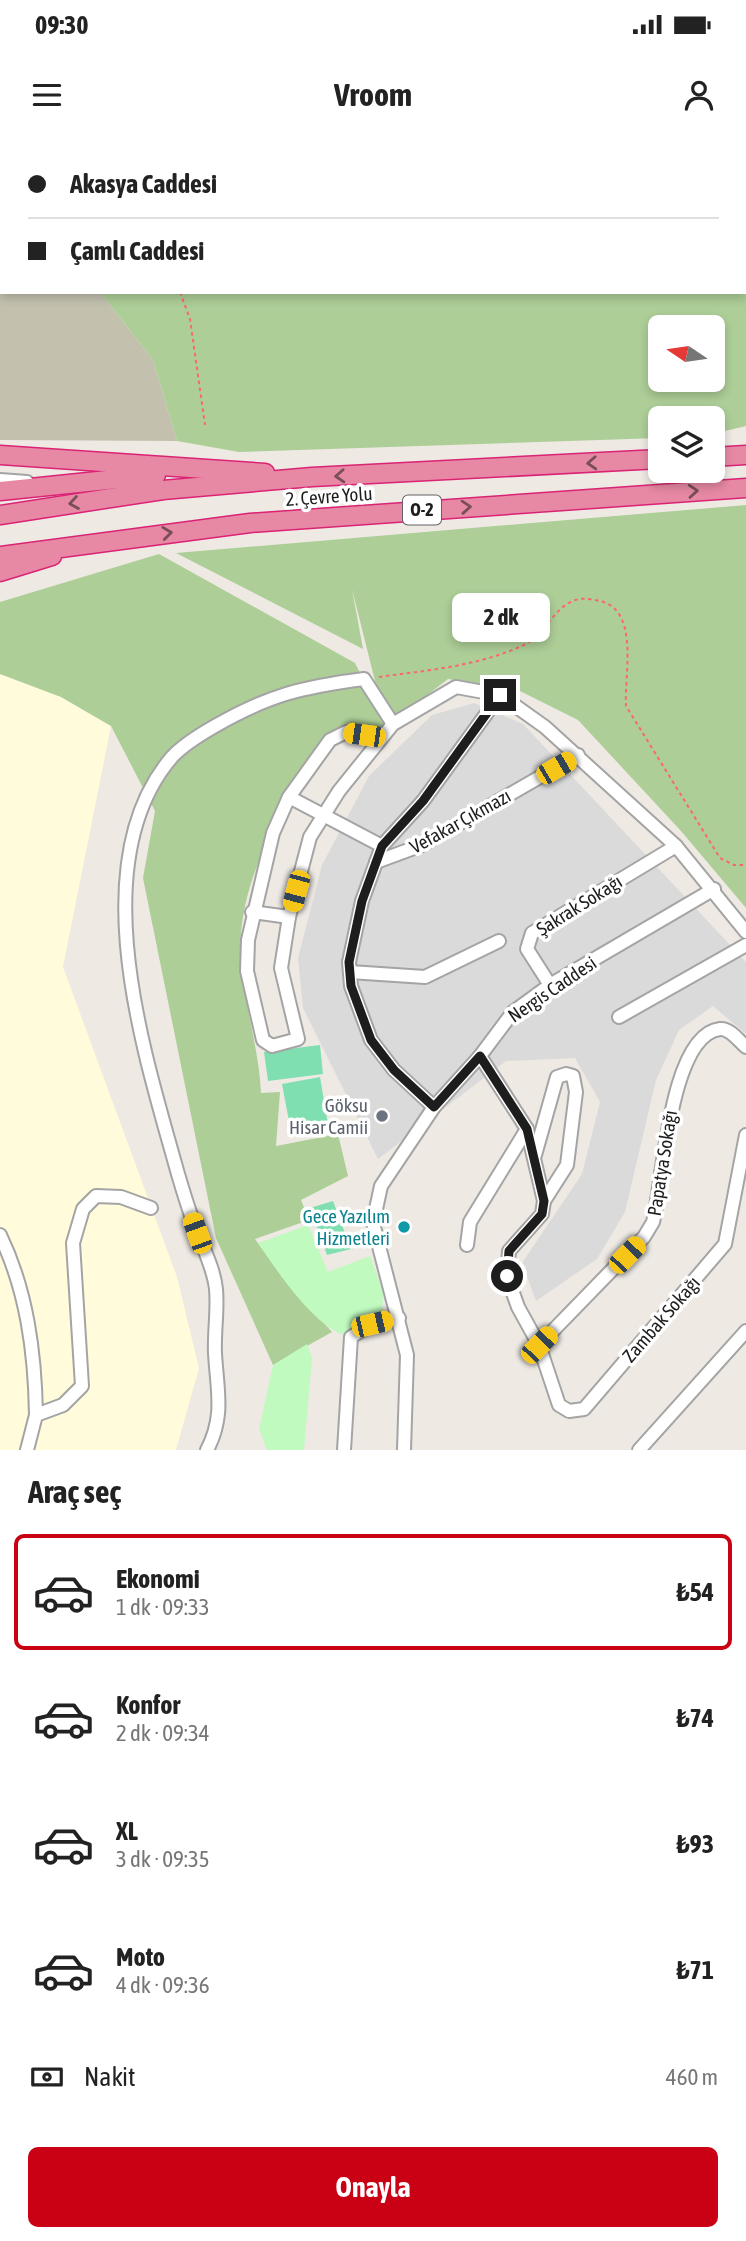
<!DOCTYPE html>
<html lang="tr">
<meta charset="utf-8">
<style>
:root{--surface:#fff;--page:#f2f2f2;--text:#222;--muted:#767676;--line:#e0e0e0;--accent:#ca0015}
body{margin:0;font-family:"Asap Condensed",sans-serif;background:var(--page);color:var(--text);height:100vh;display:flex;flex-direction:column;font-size:26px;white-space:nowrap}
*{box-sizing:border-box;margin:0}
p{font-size:23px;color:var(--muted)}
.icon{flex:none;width:38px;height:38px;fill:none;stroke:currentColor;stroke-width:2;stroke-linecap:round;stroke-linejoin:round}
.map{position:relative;height:1310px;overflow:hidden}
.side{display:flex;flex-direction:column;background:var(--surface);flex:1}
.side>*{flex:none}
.top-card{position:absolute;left:0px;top:0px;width:747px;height:154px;box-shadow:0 4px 10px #0003;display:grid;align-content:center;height:154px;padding:0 28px;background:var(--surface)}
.needle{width:46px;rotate:283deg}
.fabs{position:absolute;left:648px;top:175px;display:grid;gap:14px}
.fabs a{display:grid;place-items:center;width:77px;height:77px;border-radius:10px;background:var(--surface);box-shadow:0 4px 10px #0003;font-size:35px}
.end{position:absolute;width:32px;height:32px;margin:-16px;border:9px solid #1d1d1d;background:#fff;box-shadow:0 0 0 4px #fff}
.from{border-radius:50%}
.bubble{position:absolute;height:49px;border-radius:10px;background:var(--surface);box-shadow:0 4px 10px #0003;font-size:23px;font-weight:700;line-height:49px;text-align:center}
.car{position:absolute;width:21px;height:42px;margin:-21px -10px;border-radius:9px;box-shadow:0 0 5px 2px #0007;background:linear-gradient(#f5c518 24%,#345 0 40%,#f5c518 0 76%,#345 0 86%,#f5c518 0)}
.top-card b{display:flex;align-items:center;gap:24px;height:66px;font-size:26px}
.top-card b+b{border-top:2px solid var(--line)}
.top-card i{width:18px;height:18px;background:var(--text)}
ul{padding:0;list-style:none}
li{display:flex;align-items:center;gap:21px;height:116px;margin:0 14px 10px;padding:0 14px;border:4px solid transparent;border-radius:10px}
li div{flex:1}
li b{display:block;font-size:26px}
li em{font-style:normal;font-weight:700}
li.current{border-color:var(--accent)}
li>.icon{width:63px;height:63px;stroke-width:1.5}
h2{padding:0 28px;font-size:32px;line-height:84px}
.pay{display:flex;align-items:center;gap:18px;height:77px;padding:0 28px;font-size:26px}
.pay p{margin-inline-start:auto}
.primary-button{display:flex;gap:14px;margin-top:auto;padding:14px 28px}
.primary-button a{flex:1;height:80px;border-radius:10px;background:var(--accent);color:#fff;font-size:28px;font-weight:700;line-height:80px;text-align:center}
.status{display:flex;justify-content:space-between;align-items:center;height:49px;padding:0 35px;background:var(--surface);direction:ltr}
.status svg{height:19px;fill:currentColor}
header{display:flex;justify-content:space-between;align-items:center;height:91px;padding:0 28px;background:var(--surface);font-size:32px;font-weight:700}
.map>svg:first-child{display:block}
.residential{fill:#dbdada}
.education{fill:#fffbdb}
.construction{fill:#c3c1ae}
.forest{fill:#adce97;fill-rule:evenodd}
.park{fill:#c0fabf}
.pitch{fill:#80dfb0}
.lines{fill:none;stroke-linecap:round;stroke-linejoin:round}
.minor-casing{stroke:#a4a4a4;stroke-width:16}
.highway-casing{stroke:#da2374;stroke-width:21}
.path{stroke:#fa6868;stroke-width:2;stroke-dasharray:3.5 3.5;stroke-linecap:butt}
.minor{stroke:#fff;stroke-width:12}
.highway{stroke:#e789a4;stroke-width:18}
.oneway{stroke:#784e5a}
.route{stroke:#1d1d1d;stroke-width:9}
.worship-dot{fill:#6b7280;stroke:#fff;stroke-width:2.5}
.culture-dot{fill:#0f9aa8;stroke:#fff;stroke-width:2.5}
.labels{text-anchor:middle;stroke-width:7;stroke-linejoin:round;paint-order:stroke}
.shield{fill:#fff;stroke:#616161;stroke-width:2}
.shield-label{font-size:18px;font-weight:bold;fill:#1d1d1d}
.street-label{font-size:19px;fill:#1d1d1d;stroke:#fff}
.worship-label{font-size:19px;fill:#5b616d;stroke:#fff;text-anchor:end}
.culture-label{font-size:19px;fill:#0d838f;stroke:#fff;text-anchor:end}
</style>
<div class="status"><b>09:30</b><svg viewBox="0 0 49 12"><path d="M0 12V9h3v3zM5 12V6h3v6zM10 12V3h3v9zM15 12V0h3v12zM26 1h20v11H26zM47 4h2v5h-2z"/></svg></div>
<header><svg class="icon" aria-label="menu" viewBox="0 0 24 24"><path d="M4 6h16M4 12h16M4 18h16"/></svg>Vroom<svg class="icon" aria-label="person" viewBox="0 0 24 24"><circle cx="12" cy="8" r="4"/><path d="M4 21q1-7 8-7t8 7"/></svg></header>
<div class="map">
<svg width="746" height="1310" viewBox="0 0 746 1310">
<rect width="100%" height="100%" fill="#eee9e3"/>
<polygon class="residential" points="474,563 523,584 746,822 746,894 713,866 679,890 656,940 625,1072 597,1119 536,1161 522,1123 582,1034 600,962 575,918 506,921 378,1019 303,868 298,818 322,725 369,636 432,575"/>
<polygon class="education" points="0,534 61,557 111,586 63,827 177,1137 199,1228 176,1310 0,1310"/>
<polygon class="construction" points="0,90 2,152 100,152 153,220 177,301 0,300"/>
<g class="forest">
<polygon points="0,0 692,0 693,2 2,2 2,92"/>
<path d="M746 95V286L712 294V278H660V298L239 312 177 301 153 220 100 152H746ZM712 187V240H660V187Z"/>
<path d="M746 365V768L681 691 578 580 516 549 448 539 387 586 382 595 325 599C286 666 235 739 241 821 244 865 259 908 261 953L280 952 276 1006 338 994 348 1036 301 1060 309 1080 255 1099 283 1138 332 1192 273 1225 216 1098 143 738 155 671 111 586 61 557 0 534V462L159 414 355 523 385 581 352 449 363 509 176 413Z"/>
</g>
<g class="park">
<path d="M308 1085 328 1132 370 1116 383 1151 382 1176 347 1196C313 1186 278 1132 258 1103Z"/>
<polygon points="307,1204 312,1218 304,1310 267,1310 259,1289 273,1225"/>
</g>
<g class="pitch">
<polygon points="320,905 323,934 268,941 264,912"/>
<polygon points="320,937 329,990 292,997 282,944"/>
<polygon points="333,1061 351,1109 327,1115 310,1068"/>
</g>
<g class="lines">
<defs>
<g id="minor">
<polyline points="0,340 27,342"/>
<polyline points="382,597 346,592 330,600 289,657 273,693 248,800 247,831 263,900 272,906 298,899 281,828 289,777 310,697 339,651 393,584 456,547 500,555 545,587 676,706 746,792"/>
<polyline points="289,657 382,706"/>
<polyline points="376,722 422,705 578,615"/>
<polyline points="252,772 289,777"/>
<polyline points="350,832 425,837 499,801"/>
<polyline points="550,845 527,809 532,793 676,706"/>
<polyline points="619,877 746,805"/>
<polyline points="480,916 527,989 544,1061 542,1074 509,1111 507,1136 518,1167 539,1205 559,1265 569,1271 584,1269 725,1104 746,995"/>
<polyline points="434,967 394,930 371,900 351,846 349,822 362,761 382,706 423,661 500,555"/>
<polyline points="535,1015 557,937 566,934 573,936 576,952 567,1025 544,1061"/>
<path d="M0 1095C27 1151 35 1213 36 1275"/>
<polyline points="467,1105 470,1082 527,989"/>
<path d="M539 1205 644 1097 653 1082C663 1044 669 895 720 889 730 888 739 901 746 907"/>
<polyline points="27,1310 36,1275 63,1265 82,1246 73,1103 83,1069 96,1056 121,1057 151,1068"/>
<path d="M207 1310C225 1276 217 1250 215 1213 214 1192 218 1170 216 1149 214 1130 205 1112 198 1094 190 1075 184 1054 178 1034 145 915 81 723 172 617 183 605 201 594 215 586 269 555 302 547 364 539L393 584"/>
<polyline points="344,1310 351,1197 372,1184 399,1178"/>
<polyline points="404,1310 407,1215 373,1083 381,1046 434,967 480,916 513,872 550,845 714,749"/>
<polyline points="639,1310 746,1191"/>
</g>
<g id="highway">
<polyline points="0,315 265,333"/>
<polyline points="712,317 746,315"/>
<polyline points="0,351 156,335"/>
<polyline points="0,375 163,350 312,337 660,319"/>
<polyline points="0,416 250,383 746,348"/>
<polyline points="0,432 52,416"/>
</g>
</defs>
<use href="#minor" class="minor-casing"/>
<use href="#highway" class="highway-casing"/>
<g class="path">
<polyline points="121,0 121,2"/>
<polyline points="180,152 190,179 205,285"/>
<path d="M379 537C429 530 480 526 526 504 544 495 554 468 573 461 581 457 591 459 600 461 640 470 624 535 626 566L720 718 734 725H746"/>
</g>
<use href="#minor" class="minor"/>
<use href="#highway" class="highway"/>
</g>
<defs><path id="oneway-chevron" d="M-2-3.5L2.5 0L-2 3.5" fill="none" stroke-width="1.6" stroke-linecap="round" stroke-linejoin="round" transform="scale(1.75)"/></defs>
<g class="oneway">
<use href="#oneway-chevron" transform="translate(592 323) rotate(177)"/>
<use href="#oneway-chevron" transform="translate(340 336) rotate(177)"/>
<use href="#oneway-chevron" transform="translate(693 351) rotate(-4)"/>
<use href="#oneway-chevron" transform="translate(74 363) rotate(171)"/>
<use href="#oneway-chevron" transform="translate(466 367) rotate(-4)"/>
<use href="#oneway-chevron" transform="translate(167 393) rotate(-7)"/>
</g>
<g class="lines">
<polyline class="route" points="500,555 423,661 382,706 362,761 349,822 351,846 371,900 394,930 434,967 480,916 527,989 544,1061 542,1074 509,1111 507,1136"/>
</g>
<circle class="worship-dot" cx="382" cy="976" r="7"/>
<circle class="culture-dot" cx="404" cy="1087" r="7"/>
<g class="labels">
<rect class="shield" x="403" y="355.5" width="38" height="29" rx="5"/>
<g class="shield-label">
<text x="422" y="376">O-2</text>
</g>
<g class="street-label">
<text transform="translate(329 356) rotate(-4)" y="7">2. Çevre Yolu</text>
<text transform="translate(460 681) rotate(-29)" y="7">Vefakar Çıkmazı</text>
<text transform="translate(579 765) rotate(-32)" y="7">Şakrak Sokağı</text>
<text transform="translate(552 849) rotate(-34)" y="7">Nergis Caddesi</text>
<text transform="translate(662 1023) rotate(-81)" y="7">Papatya Sokağı</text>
<text transform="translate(661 1179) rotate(-49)" y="7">Zambak Sokağı</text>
</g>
<g class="worship-label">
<text x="368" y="972">Göksu<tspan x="368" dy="22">Hisar Camii</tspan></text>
</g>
<g class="culture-label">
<text x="390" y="1083">Gece Yazılım<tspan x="390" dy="22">Hizmetleri</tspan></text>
</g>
</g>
</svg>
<div class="fabs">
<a><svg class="needle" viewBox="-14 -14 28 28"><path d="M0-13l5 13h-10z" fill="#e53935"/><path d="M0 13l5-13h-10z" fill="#767676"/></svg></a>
<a><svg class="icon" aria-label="layers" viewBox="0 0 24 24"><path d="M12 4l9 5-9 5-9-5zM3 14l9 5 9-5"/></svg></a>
</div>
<i class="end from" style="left:507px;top:1136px"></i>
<i class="end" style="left:500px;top:555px"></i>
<div class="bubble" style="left:452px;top:453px;width:98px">2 dk</div>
<i class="car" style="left:364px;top:595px;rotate:278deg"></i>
<i class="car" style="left:556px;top:628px;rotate:60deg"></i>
<i class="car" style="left:296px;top:751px;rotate:195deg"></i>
<i class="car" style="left:197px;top:1093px;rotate:340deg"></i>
<i class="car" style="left:627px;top:1115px;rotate:44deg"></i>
<i class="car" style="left:372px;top:1184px;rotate:77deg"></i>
<i class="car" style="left:539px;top:1205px;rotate:44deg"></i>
<div class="top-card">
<b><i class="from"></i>Akasya Caddesi</b>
<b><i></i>Çamlı Caddesi</b>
</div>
</div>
<section class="side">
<h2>Araç seç</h2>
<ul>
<li class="current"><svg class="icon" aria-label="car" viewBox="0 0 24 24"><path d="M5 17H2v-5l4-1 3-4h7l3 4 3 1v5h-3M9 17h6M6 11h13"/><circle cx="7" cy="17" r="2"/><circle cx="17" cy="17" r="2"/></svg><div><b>Ekonomi</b><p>1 dk · 09:33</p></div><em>₺54</em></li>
<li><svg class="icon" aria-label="car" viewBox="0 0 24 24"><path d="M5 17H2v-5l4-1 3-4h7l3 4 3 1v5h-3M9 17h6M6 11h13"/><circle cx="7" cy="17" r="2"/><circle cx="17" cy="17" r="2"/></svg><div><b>Konfor</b><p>2 dk · 09:34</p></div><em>₺74</em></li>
<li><svg class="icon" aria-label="car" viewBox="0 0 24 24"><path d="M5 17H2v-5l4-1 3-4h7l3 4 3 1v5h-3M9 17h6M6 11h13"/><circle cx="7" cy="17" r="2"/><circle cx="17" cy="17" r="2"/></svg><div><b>XL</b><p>3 dk · 09:35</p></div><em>₺93</em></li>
<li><svg class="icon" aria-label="car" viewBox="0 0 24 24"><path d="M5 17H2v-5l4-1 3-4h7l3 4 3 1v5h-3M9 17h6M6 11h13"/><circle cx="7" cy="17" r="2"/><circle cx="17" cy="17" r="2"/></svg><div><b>Moto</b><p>4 dk · 09:36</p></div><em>₺71</em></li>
</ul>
<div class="pay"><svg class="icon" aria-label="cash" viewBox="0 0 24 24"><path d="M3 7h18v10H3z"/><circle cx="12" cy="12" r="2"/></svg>Nakit<p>460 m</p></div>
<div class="primary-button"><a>Onayla</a></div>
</section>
